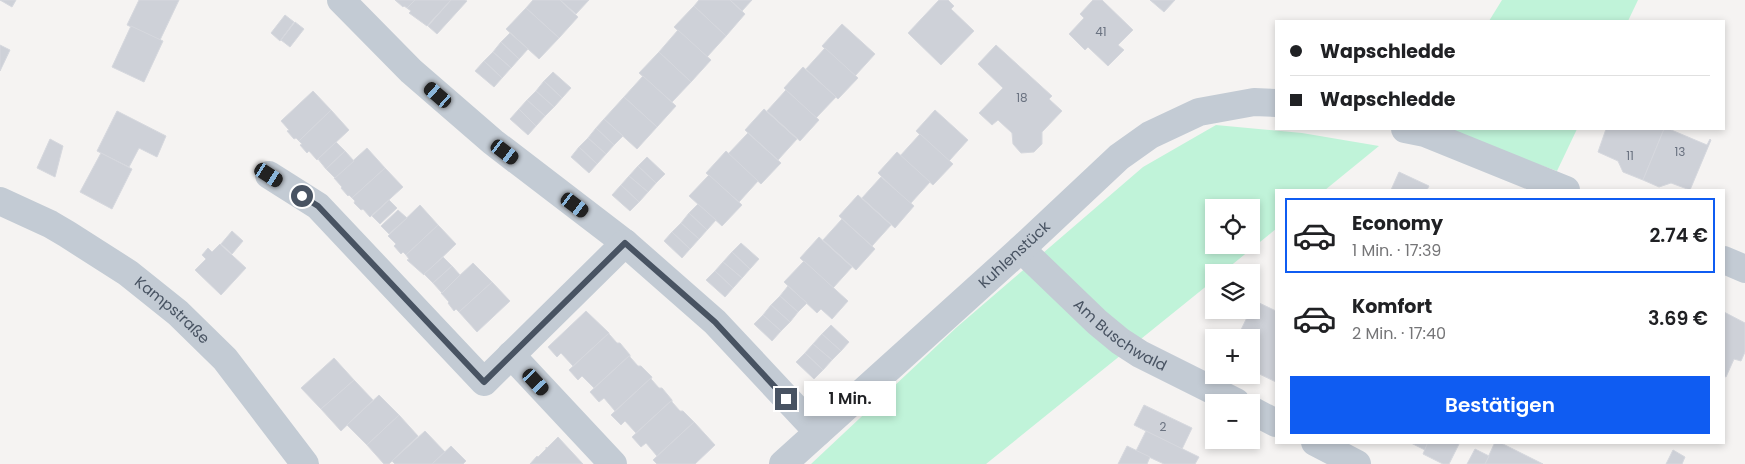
<!DOCTYPE html>
<html lang="de">
<meta charset="utf-8">
<style>
:root{--surface:#fff;--page:#f6f6f6;--text:#202124;--muted:#757577;--line:#e0e0e0;--accent:#0f5cf2}
body{margin:0;font-family:Poppins,sans-serif;background:var(--page);color:var(--text);height:100vh;display:flex;flex-direction:column;font-size:19px;white-space:nowrap}
*{box-sizing:border-box;margin:0}
p{font-size:16px;color:var(--muted)}
.icon{flex:none;width:28px;height:28px;fill:none;stroke:currentColor;stroke-width:2;stroke-linecap:round;stroke-linejoin:round}
.map{position:relative;flex:1;overflow:hidden}
.drawer{position:absolute;left:1275px;top:189px;width:450px;height:255px;display:flex;flex-direction:column;background:var(--surface);border-radius:0px;box-shadow:0 2px 8px #0003}
.drawer>*{flex:none}
.top-card{position:absolute;left:1275px;top:20px;width:450px;height:110px;border-radius:0px;box-shadow:0 2px 8px #0003;display:grid;align-content:center;height:110px;padding:0 15px;background:var(--surface)}
.fabs{position:absolute;left:1205px;top:199px;display:grid;gap:10px}
.fabs a{display:grid;place-items:center;width:55px;height:55px;border-radius:0px;background:var(--surface);box-shadow:0 2px 8px #0003;font-size:25px}
.end{position:absolute;width:22px;height:22px;margin:-11px;border:6px solid #485362;background:#fff;box-shadow:0 0 0 2px #fff}
.from{border-radius:50%}
.bubble{position:absolute;height:35px;border-radius:0px;background:var(--surface);box-shadow:0 2px 8px #0003;font-size:16px;font-weight:600;line-height:35px;text-align:center}
.car{position:absolute;width:15px;height:30px;margin:-15px -8px;border-radius:6px;box-shadow:0 0 4px 1px #0007;background:linear-gradient(#222 24%,#8ab4d8 0 40%,#222 0 76%,#8ab4d8 0 86%,#222 0)}
.top-card b{display:flex;align-items:center;gap:18px;height:48px;font-size:19px}
.top-card b+b{border-top:1px solid var(--line)}
.top-card i{width:12px;height:12px;background:var(--text)}
ul{padding:9px 0 0;list-style:none}
li{display:flex;align-items:center;gap:15px;height:75px;margin:0 10px 8px;padding:0 5px;border:2px solid transparent;border-radius:0px}
li div{flex:1}
li b{display:block;font-size:19px}
li em{font-style:normal;font-weight:600}
li.active{border-color:var(--accent)}
li>.icon{width:45px;height:45px;stroke-width:1.5}
.button{display:flex;gap:10px;margin-top:auto;padding:10px 15px}
.button a{flex:1;height:58px;border-radius:0px;background:var(--accent);color:#fff;font-size:20px;font-weight:600;line-height:58px;text-align:center}
.map>svg:first-child{display:block}
.green{fill:#c0f3d9;fill-rule:evenodd}
.building{fill:#ced1d8;stroke:#d6d8de}
.lines{fill:none;stroke-linecap:round;stroke-linejoin:round}
.minor{stroke:#c3cbd4;stroke-width:28}
.route{stroke:#485362;stroke-width:6}
.labels{text-anchor:middle;stroke-width:4.5;stroke-linejoin:round;paint-order:stroke}
.number-label{font-size:12px;fill:#6a7280}
.street-label{font-size:15px;fill:#485362;stroke:#fff}
</style>
<div class="map">
<svg width="1745" height="464" viewBox="0 0 1745 464">
<rect width="100%" height="100%" fill="#f5f3f2"/>
<g class="green">
<polygon points="1502,0 1638,0 1628,21 1489,21"/>
<path d="M1216 125 1302 133 1379 146 1325 190H1276V229L1223 272H1214V280L986 464H811L957 327 1143 167ZM1214 208H1251V245H1214Z"/>
<polygon points="1439,129 1577,129 1557,171"/>
</g>
<g class="building">
<polygon points="0,0 16,0 12,7"/>
<polygon points="139,0 179,0 160,40 127,25"/>
<polygon points="395,0 415,0 407,8 404,6 403,7"/>
<polygon points="415,0 451,0 427,26 409,13 411,11 407,8"/>
<polygon points="451,0 465,0 467,1 437,34 428,26"/>
<polygon points="533,0 560,0 578,17 559,38 526,8"/>
<polygon points="560,0 589,0 576,14"/>
<polygon points="699,0 730,0 745,14 726,36 694,6"/>
<polygon points="730,0 752,0 742,11"/>
<polygon points="939,0 948,0 954,6 951,9 974,31 941,65 908,33"/>
<polygon points="1093,0 1102,0 1133,30 1118,45 1124,50 1108,66 1088,47 1085,50 1069,34 1084,18 1080,14"/>
<polygon points="1150,0 1175,0 1164,12"/>
<polygon points="694,6 726,36 707,57 674,27"/>
<polygon points="526,8 559,38 539,59 506,29"/>
<polygon points="285,15 294,22 280,41 271,33"/>
<polygon points="295,22 304,29 290,47 281,40"/>
<polygon points="842,24 875,54 855,76 822,46"/>
<polygon points="131,26 163,41 144,82 112,67"/>
<polygon points="678,30 711,60 691,82 659,52"/>
<polygon points="510,33 528,49 519,59 501,42"/>
<polygon points="501,42 519,59 511,68 493,52"/>
<polygon points="0,45 10,50 0,71"/>
<polygon points="996,45 1052,96 1049,99 1062,111 1042,132 1042,144 1034,152 1021,153 1013,144 1012,133 998,120 992,125 979,113 1003,88 978,64"/>
<polygon points="825,48 858,78 838,99 806,69"/>
<polygon points="493,52 511,68 502,78 484,61"/>
<polygon points="659,52 691,82 672,102 639,73"/>
<polygon points="484,61 502,78 494,87 475,71"/>
<polygon points="803,67 836,97 816,118 784,88"/>
<polygon points="553,72 571,88 562,98 544,81"/>
<polygon points="643,76 676,106 657,127 624,97"/>
<polygon points="544,81 562,98 554,107 536,91"/>
<polygon points="786,90 819,120 800,141 767,111"/>
<polygon points="313,91 331,110 299,141 296,138 294,139 287,131 289,130 281,121"/>
<polygon points="536,91 554,107 545,116 527,100"/>
<polygon points="624,97 657,127 637,149 604,119"/>
<polygon points="527,100 545,116 536,126 519,109"/>
<polygon points="519,109 536,126 528,135 510,119"/>
<polygon points="764,109 797,139 778,160 745,130"/>
<polygon points="331,110 349,130 317,160 309,151 307,153 300,145 302,144 299,141"/>
<polygon points="935,110 968,140 949,161 916,131"/>
<polygon points="117,111 166,136 157,157 139,148 129,167 97,151"/>
<polygon points="604,119 623,136 614,145 596,128"/>
<polygon points="596,128 614,145 606,154 588,138"/>
<polygon points="1606,129 1664,129 1643,180 1623,172 1618,161 1598,152"/>
<polygon points="1664,129 1669,129 1707,145 1710,139 1711,140 1690,190 1671,183 1659,187 1643,180"/>
<polygon points="748,133 781,163 761,184 728,154"/>
<polygon points="920,134 953,164 933,185 900,156"/>
<polygon points="588,138 606,154 597,164 579,147"/>
<polygon points="50,139 63,146 55,177 37,168"/>
<polygon points="336,142 345,151 326,169 318,159"/>
<polygon points="579,147 597,164 589,173 571,157"/>
<polygon points="367,148 385,168 352,198 349,195 348,196 341,188 342,187 334,178"/>
<polygon points="345,151 354,161 335,178 326,169"/>
<polygon points="726,151 758,181 739,202 706,173"/>
<polygon points="897,152 930,182 910,204 878,173"/>
<polygon points="101,153 132,169 112,209 80,192"/>
<polygon points="647,157 665,174 656,183 638,166"/>
<polygon points="638,166 656,183 648,192 629,176"/>
<polygon points="385,168 403,187 370,217 363,209 361,210 354,203 355,201 352,198"/>
<polygon points="1399,172 1429,186 1427,190 1391,190"/>
<polygon points="709,175 742,205 722,226 689,196"/>
<polygon points="629,176 648,192 639,202 621,185"/>
<polygon points="881,177 914,206 895,228 862,198"/>
<polygon points="621,185 639,202 630,211 612,195"/>
<polygon points="858,195 891,225 872,246 839,216"/>
<polygon points="389,200 397,208 380,224 372,216"/>
<polygon points="698,204 716,220 707,230 689,213"/>
<polygon points="420,205 438,225 406,255 403,252 401,254 394,246 396,244 388,236"/>
<polygon points="398,210 407,218 389,234 381,226"/>
<polygon points="689,213 707,230 699,239 681,223"/>
<polygon points="842,219 875,249 856,270 823,240"/>
<polygon points="681,223 699,239 690,249 672,232"/>
<polygon points="438,225 456,244 424,275 407,260 409,259 406,255"/>
<polygon points="232,231 243,241 232,254 221,244"/>
<polygon points="672,232 690,249 682,258 664,241"/>
<polygon points="819,237 852,267 833,288 800,258"/>
<polygon points="741,243 759,259 750,269 732,252"/>
<polygon points="220,244 246,268 221,295 195,270 206,259 202,255 208,248 212,252"/>
<polygon points="732,252 750,269 742,278 723,262"/>
<polygon points="443,257 452,266 433,283 424,274"/>
<polygon points="804,261 848,301 832,319 821,309 817,313 784,282"/>
<polygon points="723,262 742,278 733,288 715,271"/>
<polygon points="473,263 492,282 459,312 456,309 454,311 448,303 449,302 441,293"/>
<polygon points="452,266 460,275 442,293 433,283"/>
<polygon points="715,271 733,288 725,297 706,280"/>
<polygon points="492,282 510,301 477,332 459,312"/>
<polygon points="788,286 807,303 798,312 780,296"/>
<polygon points="780,296 798,312 790,322 771,305"/>
<polygon points="1255,301 1276,311 1276,382 1251,370 1251,338 1237,338"/>
<polygon points="771,305 790,322 781,331 763,315"/>
<polygon points="586,311 609,333 573,366 561,353 557,357 548,347"/>
<polygon points="1724,312 1745,323 1745,352 1741,361 1734,359 1726,377 1724,376"/>
<polygon points="763,315 781,331 772,341 754,324"/>
<polygon points="831,325 849,342 841,351 822,334"/>
<polygon points="609,333 609,334 617,343 620,343 630,355 594,388 582,376 578,380 569,370"/>
<polygon points="822,334 841,351 832,360 813,344"/>
<polygon points="813,344 832,360 823,370 805,353"/>
<polygon points="805,353 823,370 814,379 796,362"/>
<polygon points="630,355 630,357 638,366 641,366 652,377 615,411 604,398 599,402 590,392"/>
<polygon points="334,358 354,380 321,409 301,388"/>
<polygon points="652,377 651,379 659,388 662,388 672,400 636,433 625,421 621,425 611,415"/>
<polygon points="354,380 373,400 341,431 321,409"/>
<polygon points="379,395 399,415 367,445 347,425"/>
<polygon points="672,400 672,402 680,411 683,411 694,422 657,456 646,443 641,447 632,437"/>
<polygon points="1144,405 1192,428 1182,449 1134,425"/>
<polygon points="399,415 418,436 389,464 384,464 367,445"/>
<polygon points="694,422 715,445 695,464 657,464 653,460"/>
<polygon points="425,431 445,452 432,464 395,464 392,461"/>
<polygon points="1146,431 1199,457 1195,464 1164,464 1136,451"/>
<polygon points="558,437 583,464 530,464 537,456 538,457 546,449 546,447 547,448"/>
<polygon points="1409,442 1428,442 1425,450"/>
<polygon points="1428,442 1460,442 1449,464 1443,464 1423,454"/>
<polygon points="1495,442 1499,442 1543,464 1485,464"/>
<polygon points="451,446 466,461 463,464 432,464"/>
<polygon points="1127,446 1150,457 1147,464 1118,464"/>
<polygon points="1475,449 1489,456 1485,464 1467,464"/>
<polygon points="1673,450 1685,457 1682,464 1666,464"/>
</g>
<g class="lines">
<g class="minor">
<polyline points="341,0 411,71 493,142 625,243 715,322 818,432"/>
<polyline points="1405,129 1425,133 1566,190"/>
<polyline points="269,175 318,206 484,382 625,243"/>
<path id="s1" d="M0 201 50 224 67 234 128 273 178 313 225 359 305 464"/>
<path id="s2" d="M1021 249 1097 322 1120 341 1140 354 1236 402"/>
<polyline points="1724,260 1745,269"/>
<polyline points="511,355 613,464"/>
<polyline points="1251,410 1276,423"/>
<polyline points="1315,442 1357,464"/>
<path id="s3" d="M783 464 1021 249 1119 157 1150 135 1199 112 1254 102 1276 103"/>
</g>
</g>
<g class="lines">
<polyline class="route" points="302,196 318,206 484,382 625,243 715,322 786,399"/>
</g>
<g class="labels">
<g class="number-label">
<text x="1101" y="36">41</text>
<text x="1022" y="102">18</text>
<text x="1680" y="156">13</text>
<text x="1630" y="160">11</text>
<text x="1163" y="431">2</text>
</g>
<g class="street-label">
<text dy="5" stroke="none"><textPath href="#s3" startOffset="312">Kuhlenstück</textPath></text>
<text dy="5" stroke="none"><textPath href="#s1" startOffset="205">Kampstraße</textPath></text>
<text dy="5" stroke="none"><textPath href="#s2" startOffset="132">Am Buschwald</textPath></text>
</g>
</g>
</svg>
<div class="fabs">
<a><svg class="icon" aria-label="locate" viewBox="0 0 24 24"><circle cx="12" cy="12" r="6"/><path d="M12 2v4M12 18v4M2 12h4M18 12h4"/></svg></a>
<a><svg class="icon" aria-label="layers" viewBox="0 0 24 24"><path d="M12 4l9 5-9 5-9-5zM3 14l9 5 9-5"/></svg></a>
<a>+</a>
<a>−</a>
</div>
<i class="end from" style="left:302px;top:196px"></i>
<i class="end" style="left:786px;top:399px"></i>
<div class="bubble" style="left:804px;top:381px;width:92px">1 Min.</div>
<i class="car" style="left:438px;top:95px;rotate:311deg"></i>
<i class="car" style="left:505px;top:152px;rotate:127deg"></i>
<i class="car" style="left:269px;top:175px;rotate:123deg"></i>
<i class="car" style="left:575px;top:205px;rotate:127deg"></i>
<i class="car" style="left:536px;top:382px;rotate:137deg"></i>
<div class="top-card">
<b><i class="from"></i>Wapschledde</b>
<b><i></i>Wapschledde</b>
</div>
<section class="drawer">
<ul>
<li class="active"><svg class="icon" aria-label="car" viewBox="0 0 24 24"><path d="M5 17H2v-5l4-1 3-4h7l3 4 3 1v5h-3M9 17h6M6 11h13"/><circle cx="7" cy="17" r="2"/><circle cx="17" cy="17" r="2"/></svg><div><b>Economy</b><p>1 Min. · 17:39</p></div><em>2.74 €</em></li>
<li><svg class="icon" aria-label="car" viewBox="0 0 24 24"><path d="M5 17H2v-5l4-1 3-4h7l3 4 3 1v5h-3M9 17h6M6 11h13"/><circle cx="7" cy="17" r="2"/><circle cx="17" cy="17" r="2"/></svg><div><b>Komfort</b><p>2 Min. · 17:40</p></div><em>3.69 €</em></li>
</ul>
<div class="button"><a>Bestätigen</a></div>
</section>
</div>
